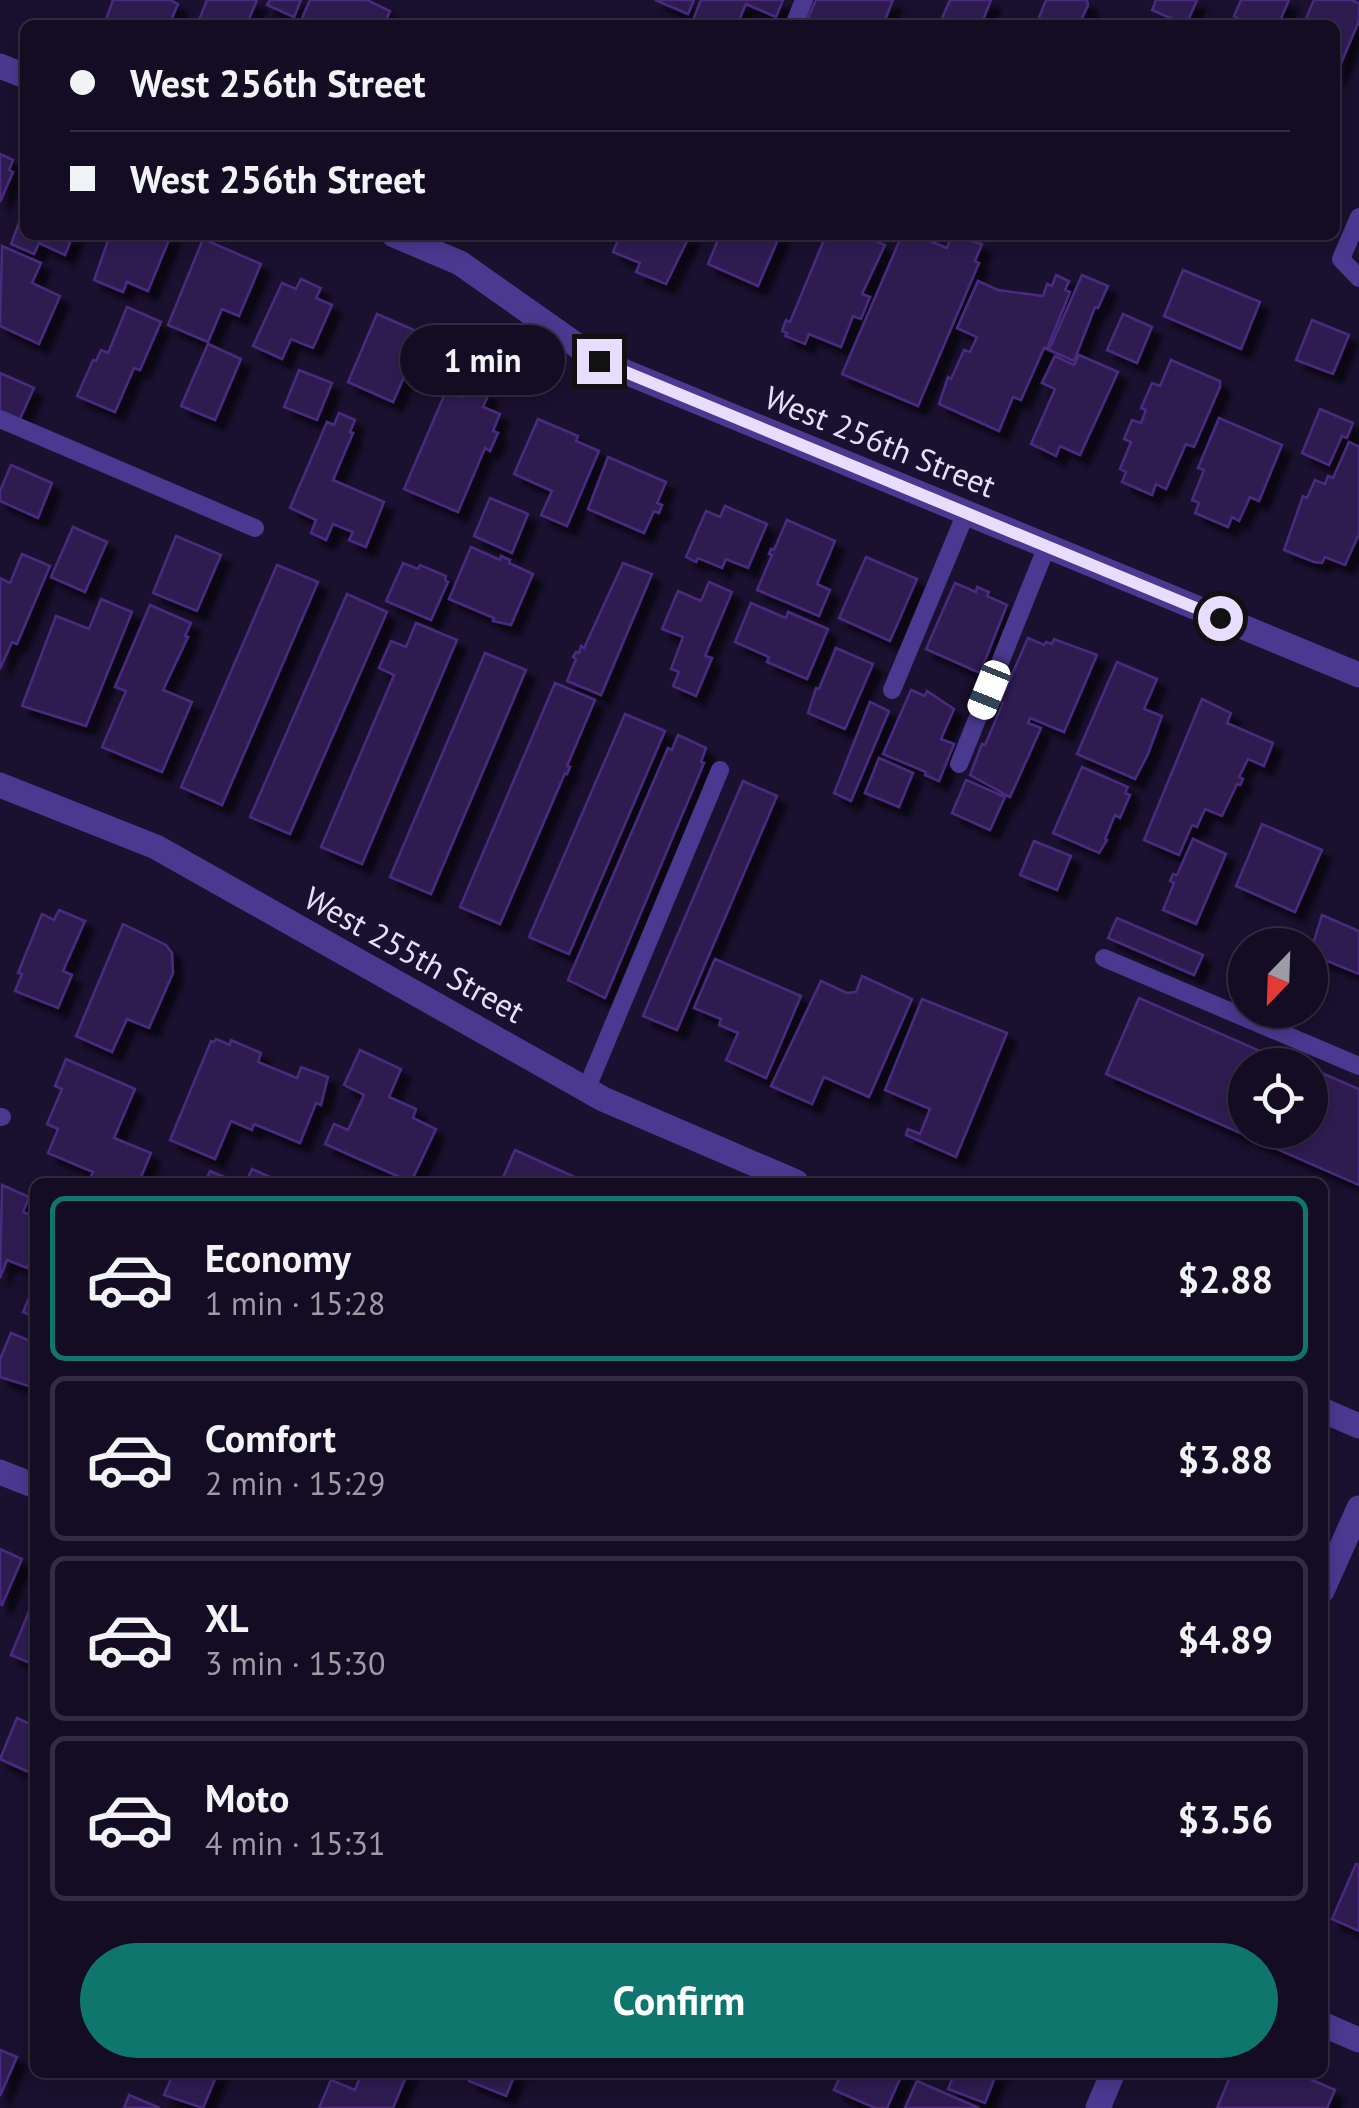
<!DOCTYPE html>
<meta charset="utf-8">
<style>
:root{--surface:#140c23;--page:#211a30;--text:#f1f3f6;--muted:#9d9ba6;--line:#332c41;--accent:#0f766e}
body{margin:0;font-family:"PT Sans",sans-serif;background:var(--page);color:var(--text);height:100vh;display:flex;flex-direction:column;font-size:38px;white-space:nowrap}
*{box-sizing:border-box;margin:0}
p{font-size:32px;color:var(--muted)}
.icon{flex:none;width:55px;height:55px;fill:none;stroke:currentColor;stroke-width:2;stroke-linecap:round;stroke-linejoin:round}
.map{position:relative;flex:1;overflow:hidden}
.details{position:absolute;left:30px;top:1178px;width:1298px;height:900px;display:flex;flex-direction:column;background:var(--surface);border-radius:15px;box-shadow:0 5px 15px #0003,0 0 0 2px var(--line)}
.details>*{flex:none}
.hud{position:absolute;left:20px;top:20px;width:1320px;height:220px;border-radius:15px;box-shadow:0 5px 15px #0003,0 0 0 2px var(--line);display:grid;align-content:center;height:220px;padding:0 50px;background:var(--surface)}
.needle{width:65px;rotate:203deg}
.controls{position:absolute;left:1228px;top:928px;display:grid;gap:20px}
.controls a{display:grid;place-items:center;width:100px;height:100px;border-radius:50%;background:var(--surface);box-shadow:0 5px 15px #0003,0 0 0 2px var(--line);font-size:50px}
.end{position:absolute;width:45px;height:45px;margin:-22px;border:12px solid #e7deff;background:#111;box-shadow:0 0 0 5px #111}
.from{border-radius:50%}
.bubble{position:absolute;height:70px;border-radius:35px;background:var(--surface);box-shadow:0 5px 15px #0003,0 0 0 2px var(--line);font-size:32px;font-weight:700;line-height:70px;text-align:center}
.car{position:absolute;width:30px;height:60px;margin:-30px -15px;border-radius:12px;box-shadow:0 0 8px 2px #0007;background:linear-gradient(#fff 24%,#345 0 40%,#fff 0 76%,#345 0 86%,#fff 0)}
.hud b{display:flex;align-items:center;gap:35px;height:95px;font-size:38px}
.hud b+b{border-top:2px solid var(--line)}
.hud i{width:25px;height:25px;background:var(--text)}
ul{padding:18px 0 0;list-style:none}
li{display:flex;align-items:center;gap:30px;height:165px;margin:0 20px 15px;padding:0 30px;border:5px solid var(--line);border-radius:15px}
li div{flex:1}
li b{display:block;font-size:38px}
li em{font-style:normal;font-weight:700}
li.current{border-color:var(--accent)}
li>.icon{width:90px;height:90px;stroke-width:1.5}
.cta{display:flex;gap:20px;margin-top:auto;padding:20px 50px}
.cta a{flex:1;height:115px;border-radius:60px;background:var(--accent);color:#fff;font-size:40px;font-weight:700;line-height:115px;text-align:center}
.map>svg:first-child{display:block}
.building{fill:#2f1b51;stroke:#492c7e;stroke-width:2.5;filter:url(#shadow)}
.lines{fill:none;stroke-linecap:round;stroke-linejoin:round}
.service{stroke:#4a3990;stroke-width:18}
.minor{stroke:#4a3990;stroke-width:25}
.tertiary{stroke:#4a3990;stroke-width:25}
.route{stroke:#e7deff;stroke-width:12}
.labels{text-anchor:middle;stroke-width:8;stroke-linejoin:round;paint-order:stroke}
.street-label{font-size:32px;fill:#e7deff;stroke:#1a102f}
</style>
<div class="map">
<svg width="1359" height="2108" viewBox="0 0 1359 2108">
<defs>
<filter id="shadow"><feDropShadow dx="9" dy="9" stdDeviation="2.5" flood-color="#0009"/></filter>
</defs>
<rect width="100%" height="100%" fill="#1a102f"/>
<g class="building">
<polygon points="113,0 170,0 178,4 169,25 104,25"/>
<polygon points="207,0 257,0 249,19 262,25 197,25"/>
<polygon points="270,0 301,0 294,17 267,5"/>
<polygon points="310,0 367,0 390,11 384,25 299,25"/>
<polygon points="655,0 694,0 688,14"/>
<polygon points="701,0 783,0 776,17 746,4 737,25 691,25"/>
<polygon points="816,0 893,0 883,25 805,25"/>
<polygon points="950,0 991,0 981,25 939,25"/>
<polygon points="1046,0 1087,0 1088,5 1079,25 1036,25"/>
<polygon points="1156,0 1197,0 1186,25 1152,10"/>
<polygon points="1241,0 1289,0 1278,25 1248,25 1234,16"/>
<polygon points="1314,0 1351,0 1359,3 1359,21 1335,77 1335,25 1303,25"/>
<polygon points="0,154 13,160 9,170 13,172 0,202"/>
<polygon points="25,207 25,235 73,235 65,255 39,243 34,254 11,244"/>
<polygon points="110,235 171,235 148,291 127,282 123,292 94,280"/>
<polygon points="620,235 690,235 666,284 636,272 640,263 613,252"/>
<polygon points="720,235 780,235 758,286 708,264"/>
<polygon points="826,235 863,235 885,245 862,294 870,297 861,319 853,316 841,347 809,334 805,344 785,336 787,333 782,331 786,320 790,322"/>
<polygon points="902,235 915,235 947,248 952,235 982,244 975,261 979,263 918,406 842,374"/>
<polygon points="203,239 261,264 239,316 222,309 208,342 168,325"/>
<polygon points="2,246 41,263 32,283 60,296 39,344 0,326"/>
<polygon points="1183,270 1260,302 1241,349 1164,316"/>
<polygon points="1056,275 1069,281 1065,290 1070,292 1047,349 1044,348 1021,400 1013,397 999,431 939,404 948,377 951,379 964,350 970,352 977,337 957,328 978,281 998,290 1043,296 1047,284 1052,286"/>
<polygon points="1082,275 1108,286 1098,308 1095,307 1074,361 1049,350"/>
<polygon points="301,279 321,288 316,298 332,305 313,348 291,339 282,359 253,346 282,283 296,289"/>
<polygon points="127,307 161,322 140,370 134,368 115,412 77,396 93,360 96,361 101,350 108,353"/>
<polygon points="377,314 423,334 393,402 348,382"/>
<polygon points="1123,314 1152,327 1137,363 1107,350"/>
<polygon points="1312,320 1349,335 1333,374 1296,360"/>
<polygon points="208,344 241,359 215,420 181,406"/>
<polygon points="1079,355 1118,372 1080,455 1060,446 1056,456 1031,444 1055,389 1042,383 1055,356 1074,365"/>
<polygon points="1171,360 1220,381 1220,387 1194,447 1186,444 1166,489 1156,484 1152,495 1122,482 1126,472 1120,469 1131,442 1124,439 1132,420 1141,423 1146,410 1141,408 1152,383 1160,386"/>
<polygon points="299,370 332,383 317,420 284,407"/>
<polygon points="0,373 34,388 19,421 0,413"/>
<polygon points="468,383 489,393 483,407 500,414 493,431 498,433 490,451 485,448 458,512 404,489 446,391 462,397"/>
<polygon points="1320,409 1353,423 1347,438 1342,436 1329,465 1302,453"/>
<polygon points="339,413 355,420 350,432 353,433 333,480 384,502 366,547 349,540 353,532 333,524 326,540 311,533 316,520 290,508 327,422 334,425"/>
<polygon points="1219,418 1282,445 1259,501 1250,497 1239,521 1232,517 1228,527 1195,513 1199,503 1192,500 1204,470 1198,468"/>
<polygon points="538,419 578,436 576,441 599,451 567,526 541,515 552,491 514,474"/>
<polygon points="1349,442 1359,447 1359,534 1345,565 1325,557 1322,563 1314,562 1284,550 1303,496 1307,498 1315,480 1325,484 1328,476 1333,478"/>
<polygon points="608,457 666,482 657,503 662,505 659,513 654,511 644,533 588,509"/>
<polygon points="11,465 52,483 38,518 0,501 0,491"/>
<polygon points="490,498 528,514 512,553 474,536"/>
<polygon points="725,506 767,524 748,568 726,559 722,568 698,558 696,562 686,557 706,511 720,517"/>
<polygon points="787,520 835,541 817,584 830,590 819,616 757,590 772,555 769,554 771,549 774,550"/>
<polygon points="73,527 107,542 85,592 51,577"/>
<polygon points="176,536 221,555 197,611 153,593"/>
<polygon points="471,547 500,560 501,556 510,560 509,563 533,574 511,625 493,621 494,618 449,599"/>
<polygon points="22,554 50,566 17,644 12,642 0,669 0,578 10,583"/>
<polygon points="866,557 917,579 890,641 839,618"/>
<polygon points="403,563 418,569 420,565 446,576 445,580 448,582 431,620 386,601"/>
<polygon points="623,563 652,574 601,695 567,681 576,659 573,657 576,652 579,653 581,646 584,648"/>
<polygon points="277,565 318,582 222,805 181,787"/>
<polygon points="709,582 732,592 705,656 712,658 696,696 673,686 679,672 671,669 683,637 662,629 678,591 701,601"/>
<polygon points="955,583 976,592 977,587 989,592 987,596 1007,605 980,673 926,649"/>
<polygon points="347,594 387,612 290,834 250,817"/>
<polygon points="101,599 132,612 86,726 22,706 56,616 89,629"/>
<polygon points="751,603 786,618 788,612 828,629 807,679 767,662 769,657 735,642"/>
<polygon points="150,605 191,623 185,636 188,637 163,690 192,702 162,772 102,747 126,691 115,687"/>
<polygon points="416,623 457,640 362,864 321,847 394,675 379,668 391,641 406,647"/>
<polygon points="1028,638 1044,645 1046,642 1052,644 1054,639 1097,655 1064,732 1030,718 1028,723 1041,728 1010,797 970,775 982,744 985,745 1003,703 1000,702"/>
<polygon points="836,648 873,664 845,729 808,713 816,688 819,689"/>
<polygon points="485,653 526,670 431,894 390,877"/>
<polygon points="1117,662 1157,679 1144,709 1162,716 1148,754 1135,779 1077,754"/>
<polygon points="555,683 595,700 567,766 570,767 567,774 565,773 500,924 460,907"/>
<polygon points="911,690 925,696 927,691 954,709 941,739 954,744 939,781 925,775 926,772 883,754"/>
<polygon points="1202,699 1231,713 1227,723 1273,743 1264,766 1248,759 1239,777 1243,779 1240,785 1237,784 1222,816 1205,809 1197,827 1192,825 1179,855 1144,840"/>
<polygon points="870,702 889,711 851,801 834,793"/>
<polygon points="625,714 665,731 569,954 529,937"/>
<polygon points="678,735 706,748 701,762 704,763 605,998 568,980 668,748 672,750"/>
<polygon points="879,758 913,773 899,807 865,793"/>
<polygon points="1082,767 1128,787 1125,793 1130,795 1120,818 1115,815 1105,839 1107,840 1099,853 1053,833"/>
<polygon points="966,780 1005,797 990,830 952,813"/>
<polygon points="743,781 777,796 677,1030 643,1016"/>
<polygon points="1262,824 1322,850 1295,912 1236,886"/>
<polygon points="1193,839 1226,854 1196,924 1163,910 1174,883 1170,881 1173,874 1177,875"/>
<polygon points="1034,841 1071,856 1057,890 1020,875"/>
<polygon points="59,910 85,921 63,971 72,975 58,1008 15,991 22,974 18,973 42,914 54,920"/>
<polygon points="1322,915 1359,931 1359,974 1310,954"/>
<polygon points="1117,918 1203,955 1194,975 1108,938"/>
<polygon points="123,924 166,945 172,953 173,973 149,1028 127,1019 112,1052 76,1036"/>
<polygon points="715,959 801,996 766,1078 726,1060 738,1033 719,1025 721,1019 694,1008"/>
<polygon points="862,976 912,999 869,1097 824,1077 812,1104 771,1086 821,981 847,993 856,992"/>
<polygon points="1139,998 1276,1058 1278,1054 1304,1065 1245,1065 1245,1130 1310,1130 1310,1068 1359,1089 1359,1185 1106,1074"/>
<polygon points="922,999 1007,1033 956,1157 906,1135 908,1129 920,1134 930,1109 885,1090"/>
<polygon points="216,1039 230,1045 231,1040 261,1053 258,1062 297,1078 301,1067 328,1077 321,1105 316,1103 300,1143 254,1124 252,1130 231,1121 215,1159 170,1140 211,1041 214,1042"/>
<polygon points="360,1050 401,1069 389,1097 416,1109 413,1118 436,1129 411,1182 325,1144 334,1124 348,1130 364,1095 344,1085"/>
<polygon points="66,1059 135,1089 114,1138 151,1153 139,1182 100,1182 90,1179 93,1172 48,1153 58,1129 47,1124 62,1089 55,1086"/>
<polygon points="515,1150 579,1179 578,1182 501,1182"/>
<polygon points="252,1169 281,1182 246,1182"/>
<polygon points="210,1171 236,1182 205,1182"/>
<polygon points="2,1185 29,1197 23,1212 33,1216 31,1220 35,1222 35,1249 27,1268 7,1260 0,1278"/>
<polygon points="35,1284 35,1317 23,1312"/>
<polygon points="11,1333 35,1343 35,1372 29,1386 0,1377 0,1359"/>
<polygon points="0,1549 22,1559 2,1605 0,1604"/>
<polygon points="35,1597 35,1665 11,1655"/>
<polygon points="17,1718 35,1726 33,1774 0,1759"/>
<polygon points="1356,1864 1359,1865 1359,1931 1332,1919"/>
<polygon points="0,2050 17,2057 0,2096"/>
<polygon points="174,2072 218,2072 203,2108 164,2095"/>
<polygon points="362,2072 408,2072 393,2108 319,2108 331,2080 355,2090"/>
<polygon points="472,2072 516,2072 506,2096 469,2081"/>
<polygon points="842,2072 903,2072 887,2108 875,2108 834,2090"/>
<polygon points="955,2072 997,2072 985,2103 948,2089"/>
<polygon points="1232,2072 1294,2072 1335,2090 1327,2108 1217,2108"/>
<polygon points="917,2081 979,2108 905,2108"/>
<polygon points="129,2095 160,2108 124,2108"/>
</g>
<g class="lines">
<g class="service">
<polyline points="794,25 804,0"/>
<polyline points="1359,217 1341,259 1359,278"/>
<polyline points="0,419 255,528"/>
<polyline points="892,690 966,513"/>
<polyline points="959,764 1047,546"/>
<polyline points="1104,958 1359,1066"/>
<polyline points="586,1090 720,770"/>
<polyline points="0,1117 2,1117"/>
</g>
<g class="minor">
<polyline points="0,66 25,76"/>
<polyline points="394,235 460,263 599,361 1359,675"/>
<polyline points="0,785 156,847 603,1099 796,1182"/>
<polyline points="1322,1410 1359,1426"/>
<polyline points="0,1472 35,1486"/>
<polyline points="1322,2024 1359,2040"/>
</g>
<g class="tertiary">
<polyline points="1322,1591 1359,1508"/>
<polyline points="1098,2108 1113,2072"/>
</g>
</g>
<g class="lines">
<polyline class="route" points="599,361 1220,618"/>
</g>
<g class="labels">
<g class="street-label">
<text transform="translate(880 442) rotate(22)" y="11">West 256th Street</text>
<text transform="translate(414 955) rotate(29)" y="11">West 255th Street</text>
</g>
</g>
</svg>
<div class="controls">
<a><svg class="needle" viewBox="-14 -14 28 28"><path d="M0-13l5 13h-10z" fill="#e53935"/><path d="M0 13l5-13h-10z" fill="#9d9ba6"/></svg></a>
<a><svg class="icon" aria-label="locate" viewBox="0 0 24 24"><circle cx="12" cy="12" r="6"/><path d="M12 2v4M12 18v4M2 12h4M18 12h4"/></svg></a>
</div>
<i class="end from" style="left:1220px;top:618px"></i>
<i class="end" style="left:599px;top:361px"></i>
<div class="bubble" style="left:400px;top:325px;width:165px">1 min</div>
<i class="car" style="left:989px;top:690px;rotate:202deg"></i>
<div class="hud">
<b><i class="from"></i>West 256th Street</b>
<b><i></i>West 256th Street</b>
</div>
<section class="details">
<ul>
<li class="current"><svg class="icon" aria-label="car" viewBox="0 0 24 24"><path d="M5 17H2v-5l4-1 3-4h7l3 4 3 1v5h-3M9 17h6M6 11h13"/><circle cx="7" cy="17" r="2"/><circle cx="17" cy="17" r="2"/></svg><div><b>Economy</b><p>1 min · 15:28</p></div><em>$2.88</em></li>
<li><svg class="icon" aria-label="car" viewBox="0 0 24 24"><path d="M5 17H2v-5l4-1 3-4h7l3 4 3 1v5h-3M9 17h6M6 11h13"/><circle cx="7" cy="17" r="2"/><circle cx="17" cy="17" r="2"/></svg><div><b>Comfort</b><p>2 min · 15:29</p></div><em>$3.88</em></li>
<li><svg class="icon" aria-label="car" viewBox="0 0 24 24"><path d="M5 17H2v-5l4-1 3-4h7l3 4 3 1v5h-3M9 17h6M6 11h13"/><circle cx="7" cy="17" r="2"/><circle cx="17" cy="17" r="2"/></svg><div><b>XL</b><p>3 min · 15:30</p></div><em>$4.89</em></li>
<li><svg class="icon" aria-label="car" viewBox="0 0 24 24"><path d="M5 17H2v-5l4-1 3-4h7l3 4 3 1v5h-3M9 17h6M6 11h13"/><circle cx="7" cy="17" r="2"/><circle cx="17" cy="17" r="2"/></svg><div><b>Moto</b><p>4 min · 15:31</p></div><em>$3.56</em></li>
</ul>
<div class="cta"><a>Confirm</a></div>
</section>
</div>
